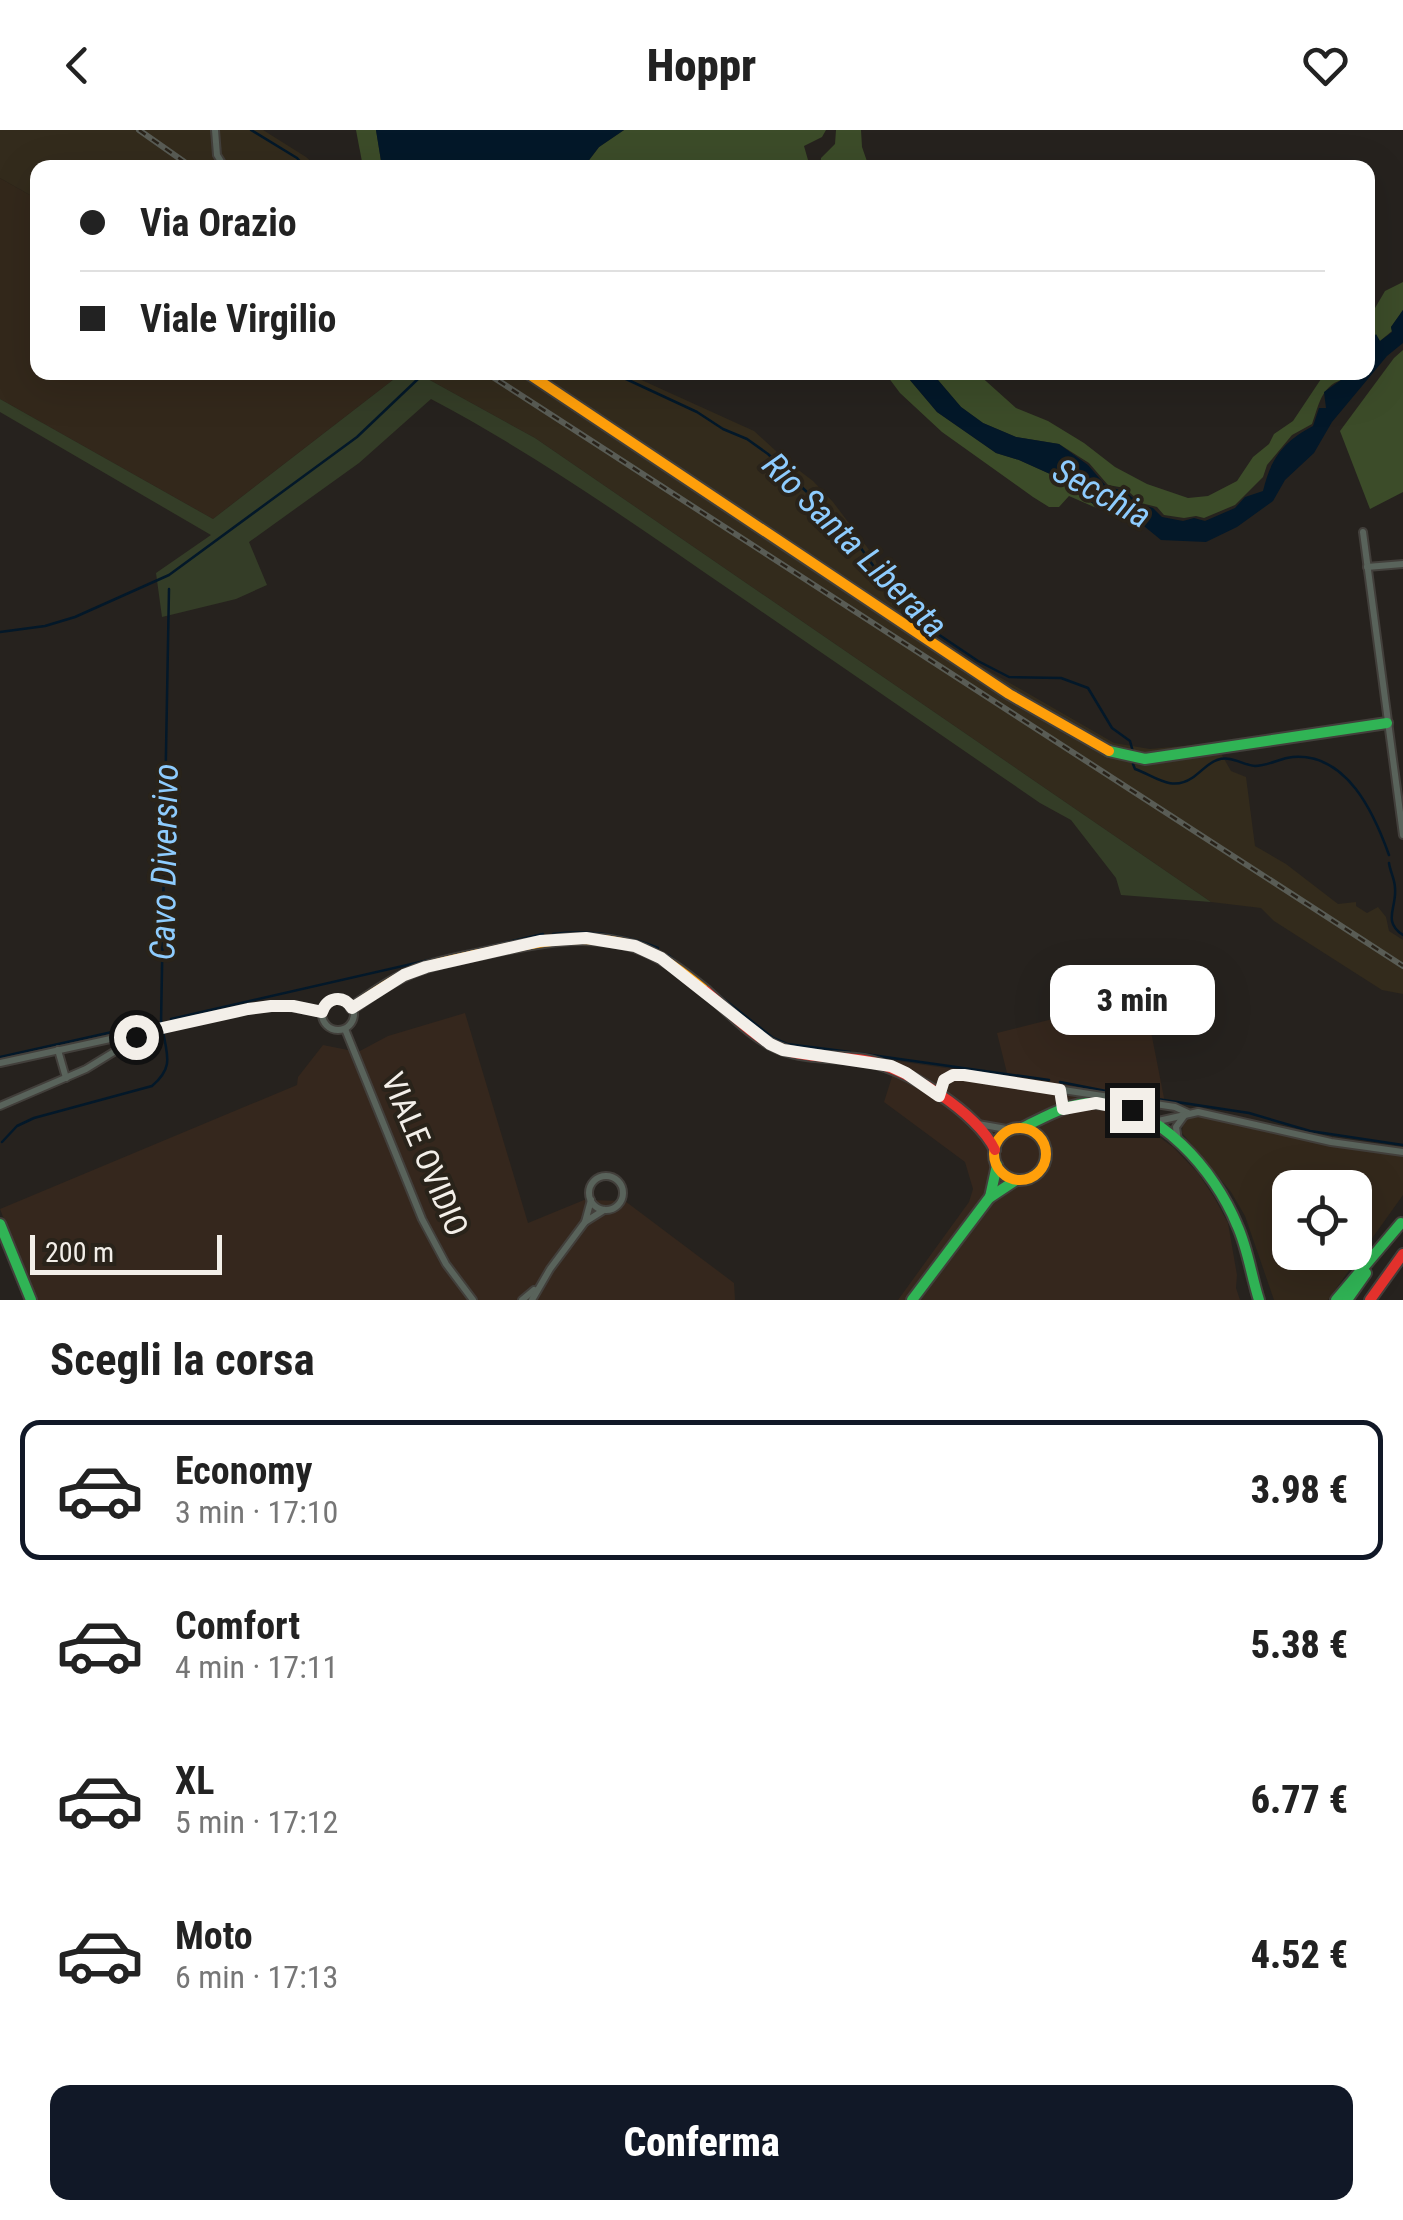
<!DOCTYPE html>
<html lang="it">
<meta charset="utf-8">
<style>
:root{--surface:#fff;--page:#f6f6f6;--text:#222;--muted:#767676;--line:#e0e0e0;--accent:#111827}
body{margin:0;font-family:"Roboto Condensed",sans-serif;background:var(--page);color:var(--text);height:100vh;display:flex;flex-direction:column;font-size:38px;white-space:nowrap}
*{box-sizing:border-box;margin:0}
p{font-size:32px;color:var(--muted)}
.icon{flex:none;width:55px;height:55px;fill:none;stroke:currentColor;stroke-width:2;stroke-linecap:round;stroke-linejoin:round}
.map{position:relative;height:1170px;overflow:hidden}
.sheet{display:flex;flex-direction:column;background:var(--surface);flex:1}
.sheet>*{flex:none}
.hud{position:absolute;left:30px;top:30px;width:1345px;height:220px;border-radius:20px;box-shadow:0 10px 40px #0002;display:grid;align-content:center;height:220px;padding:0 50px;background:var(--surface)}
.tools{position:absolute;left:1272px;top:1040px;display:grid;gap:20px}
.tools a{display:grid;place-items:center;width:100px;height:100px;border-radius:20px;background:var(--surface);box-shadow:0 10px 40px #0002;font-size:50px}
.scale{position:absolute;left:30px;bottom:25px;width:192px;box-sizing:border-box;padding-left:10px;border:5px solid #f3efe9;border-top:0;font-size:28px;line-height:35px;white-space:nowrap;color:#f3efe9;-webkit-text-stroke:8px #29231a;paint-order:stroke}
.end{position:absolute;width:45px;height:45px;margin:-22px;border:12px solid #f3efe9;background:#111;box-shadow:0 0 0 5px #111}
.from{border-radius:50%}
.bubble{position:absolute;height:70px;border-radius:20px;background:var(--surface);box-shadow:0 10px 40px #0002;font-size:32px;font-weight:800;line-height:70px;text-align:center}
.hud b{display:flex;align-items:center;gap:35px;height:95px;font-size:38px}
.hud b+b{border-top:2px solid var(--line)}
.hud i{width:25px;height:25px;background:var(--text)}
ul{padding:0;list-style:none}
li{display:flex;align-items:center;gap:30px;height:140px;margin:0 20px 15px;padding:0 30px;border:5px solid transparent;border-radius:20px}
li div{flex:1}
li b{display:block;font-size:38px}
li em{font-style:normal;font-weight:800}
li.on{border-color:var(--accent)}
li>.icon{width:90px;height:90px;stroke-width:1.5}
h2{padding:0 50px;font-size:45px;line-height:120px}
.cta{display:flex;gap:20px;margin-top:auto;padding:20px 50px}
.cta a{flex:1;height:115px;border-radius:20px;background:var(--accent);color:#fff;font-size:40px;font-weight:800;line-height:115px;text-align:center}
header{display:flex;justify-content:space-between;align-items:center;height:130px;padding:0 50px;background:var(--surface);font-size:45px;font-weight:800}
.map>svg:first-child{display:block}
.commercial{fill:#35271d}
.industrial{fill:#33281b;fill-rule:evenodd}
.built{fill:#332b1c}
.green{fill:#343d27}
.forest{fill:#3c4c29}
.water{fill:#031829}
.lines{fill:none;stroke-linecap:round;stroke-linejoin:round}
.stream{stroke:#031829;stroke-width:2.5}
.street-casing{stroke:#423f3b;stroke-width:10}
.fast-casing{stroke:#423f3b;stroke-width:14}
.slow-casing{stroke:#423f3b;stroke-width:14}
.jam-casing{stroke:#423f3b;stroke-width:14}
.street{stroke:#59635b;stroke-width:6}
.fast{stroke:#30b455;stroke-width:10}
.slow{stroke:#ff9f0a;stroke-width:10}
.jam{stroke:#e5322d;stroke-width:10}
.rail-casing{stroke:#595c55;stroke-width:6}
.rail{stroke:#29231a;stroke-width:2.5;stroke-dasharray:8;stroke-linecap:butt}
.route{stroke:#f3efe9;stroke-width:12}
.labels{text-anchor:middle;stroke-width:8;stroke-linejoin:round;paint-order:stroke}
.street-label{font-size:32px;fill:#f3efe9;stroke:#29231a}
.water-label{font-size:35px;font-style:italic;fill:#8eccfe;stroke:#29231a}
</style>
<header><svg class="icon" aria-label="back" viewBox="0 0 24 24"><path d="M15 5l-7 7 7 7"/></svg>Hoppr<svg class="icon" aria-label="heart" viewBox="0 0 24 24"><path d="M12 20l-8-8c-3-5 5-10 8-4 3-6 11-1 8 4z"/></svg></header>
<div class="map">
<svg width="1403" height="1170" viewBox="0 0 1403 1170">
<rect width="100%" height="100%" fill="#26221e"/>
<g class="commercial">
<polygon points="1144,866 1165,973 1139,969 1137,991 1173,1017 1198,1043 1214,1067 1228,1093 1237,1145 1236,1158 1240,1170 898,1170 969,1072 973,1059 965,1032 884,972 897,931 1008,947 997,903"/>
<polygon points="465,883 528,1093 584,1070 625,1071 734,1153 735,1170 35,1170 0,1079 297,955 298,947 323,915 358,922 388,906"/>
</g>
<g class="industrial">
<polygon points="0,48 37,69 38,242 393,242 398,246 213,389 0,269"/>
<path d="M1194 979 1332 1008 1403 1017V1065L1328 1170H1274L1245 1086 1231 1062 1182 1003 1183 990ZM1290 1058H1355V1122H1290Z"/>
</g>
<g class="built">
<polygon points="0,0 263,0 306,27 317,37 38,38 37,69 0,48"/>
<polygon points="417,243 626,243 754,301 788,332 813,351 833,372 873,425 880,441 926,501 951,519 1114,613 1150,619 1215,613 1231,641 1246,647 1255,716 1286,734 1338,774 1356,772 1356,776 1367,783 1378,777 1386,787 1389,801 1403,810 1403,864 1382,860 1274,791 1261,778 1211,772 535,308"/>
</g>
<path class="green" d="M407 242 417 243 535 308 1211 772 1121 765 1116 748 1071 690 1040 673C940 604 839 535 739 466 638 397 539 326 431 269L359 333 249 412 267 455 236 469 162 487 156 443 211 405 0 282V269L213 389 398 246Z"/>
<g class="forest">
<polygon points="356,0 376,0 382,37 363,37"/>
<polygon points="624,0 826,0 822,7 804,16 810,37 583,38 599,17"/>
<polygon points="836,0 861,0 862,17 869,37 820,37 821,28 835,14"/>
<polygon points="1403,152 1403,180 1391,197 1392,201 1380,211 1375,206 1368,216 1368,190 1385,161"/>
<polygon points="1403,220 1403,362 1370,379 1340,301 1394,228"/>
<polygon points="885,243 904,243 937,282 996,323 1019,330 1059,348 1101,380 1069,366 1059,377 1049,377 1033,367 942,302 900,263"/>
<path d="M932 243H977L1016 278 1048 291 1084 313 1115 337 1147 354 1188 368 1208 366 1237 351 1253 327 1269 314 1274 304 1293 291 1325 243H1343L1341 250C1321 257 1319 275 1312 294L1292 305 1267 335 1263 347 1235 375 1204 388 1196 386 1184 388 1164 385 1157 377 1141 373 1125 358 1108 355 1089 333 1059 314 1016 307 983 293 961 277Z"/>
</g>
<g class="water">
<polygon points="376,0 624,0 599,17 583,38 382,37"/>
<path d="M1403 180V213L1387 226 1332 292 1314 323 1285 350 1273 371 1237 397 1206 412 1161 410 1139 392 1112 380H1101L1059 348 1019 330 996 323 937 282 904 243H932L961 277 983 293 1016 307 1059 314 1088 335 1107 357 1125 361 1140 374 1153 378 1162 387 1183 391 1194 388 1205 391 1235 378 1245 367 1263 361C1271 328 1283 312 1313 296L1319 278H1326L1324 262 1341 250 1343 243 1368 242V216L1376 204 1380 211 1392 202 1391 197Z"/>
</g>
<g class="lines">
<g class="stream">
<polyline points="251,0 297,28 306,38"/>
<polyline points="650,38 699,35 735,38"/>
<polyline points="611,242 697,282 723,299 747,309 768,324 814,369 842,391 879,444 905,475 929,498 978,531 1009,547 1061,548 1088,558 1112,598 1130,611 1133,622"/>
<polyline points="0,502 45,496 75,487 169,445 357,307 419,248"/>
<path d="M1133 634 1135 639C1155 646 1171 662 1192 648 1201 642 1208 633 1217 630 1232 625 1242 635 1255 636 1268 636 1280 628 1293 627 1347 623 1374 683 1389 725"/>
<path d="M1389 733C1390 741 1395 750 1395 758 1397 778 1382 791 1403 805"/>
<path d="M553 804C590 800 624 804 658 818"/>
<polyline points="668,825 773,908 787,914 850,922"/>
<polyline points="171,889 543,804"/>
<polyline points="161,894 169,459"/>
<polyline points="857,923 1049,950"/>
<polyline points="0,927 148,894"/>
<polyline points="1060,952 1111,962 1249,983 1310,1001 1403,1015"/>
<path d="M2 1012 17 996 34 988 152 956C173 938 168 927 163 902"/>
</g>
<defs>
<g id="street">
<polyline points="215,0 217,25 225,38"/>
<polyline points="1363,402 1403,705"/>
<polyline points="1367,437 1403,434"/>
<circle cx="338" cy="884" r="16"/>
<polyline points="345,899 422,1089 446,1134 473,1170"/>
<polyline points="58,920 66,948"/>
<polyline points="0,933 248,879 282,876 322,882"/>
<polyline points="1060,960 1063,979"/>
<polyline points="939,965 944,949 953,945 964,945 1175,977 1188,983"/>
<polyline points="0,976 86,939 143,904"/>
<polyline points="1154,992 1198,982 1331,1012 1403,1022"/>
<polyline points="978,994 1012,1000"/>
<polyline points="1178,1011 1176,997 1184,986"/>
<circle cx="606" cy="1063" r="17"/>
<polyline points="591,1070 585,1092 604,1080"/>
<polyline points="522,1170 534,1160"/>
<polyline points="532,1170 550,1139 585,1092"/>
</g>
<g id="fast">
<polyline points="1109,621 1145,629 1387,593"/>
<path d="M1022 998C1045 987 1069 972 1095 973 1159 975 1215 1041 1237 1095 1248 1119 1251 1145 1259 1170"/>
<polyline points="990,1067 997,1035"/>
<polyline points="0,1094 31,1170"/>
<polyline points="912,1170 989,1068 1016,1050"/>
<polyline points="1336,1170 1401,1093"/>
<polyline points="1347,1170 1366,1143"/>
</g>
<g id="slow">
<polyline points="526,242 1009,564 1109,621"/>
<path d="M352 878C371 865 390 851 412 842 433 833 457 829 480 824 530 813 583 801 634 816 661 825 684 843 706 861"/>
<circle cx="1020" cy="1024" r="26"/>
</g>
<g id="jam">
<path d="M706 861C728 880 752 907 779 918 806 929 836 926 864 930 905 937 977 982 995 1020"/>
<polyline points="1370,1170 1403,1124"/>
</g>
</defs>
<use href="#street" class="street-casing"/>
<use href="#fast" class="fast-casing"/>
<use href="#slow" class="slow-casing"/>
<use href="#jam" class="jam-casing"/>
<use href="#street" class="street"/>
<use href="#fast" class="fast"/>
<use href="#slow" class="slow"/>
<use href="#jam" class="jam"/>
<defs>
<g id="rail">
<polyline points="139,0 193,38"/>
<polyline points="485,242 1403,836"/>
</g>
</defs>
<use href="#rail" class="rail-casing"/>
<use href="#rail" class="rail"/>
</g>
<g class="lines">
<path class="route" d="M136 907 149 901 248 879 271 876H293L322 882C327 867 343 864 352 878L404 845 426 837 540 811 586 808 635 816 661 828 770 914 783 920 891 936 906 943 939 966 944 950 953 945H964L1060 960 1063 979 1096 973 1132 980"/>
</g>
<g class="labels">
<g class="street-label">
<text transform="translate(425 1024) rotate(67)" y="11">VIALE OVIDIO</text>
</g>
<g class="water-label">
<text transform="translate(1102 363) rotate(29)" y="12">Secchia</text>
<text transform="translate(855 415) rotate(45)" y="12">Rio Santa Liberata</text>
<text transform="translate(164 732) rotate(-89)" y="12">Cavo Diversivo</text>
</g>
</g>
</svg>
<div class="tools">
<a><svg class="icon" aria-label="locate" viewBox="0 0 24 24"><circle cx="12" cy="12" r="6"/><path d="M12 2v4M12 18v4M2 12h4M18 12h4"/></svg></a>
</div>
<div class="scale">200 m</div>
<i class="end from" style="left:136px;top:907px"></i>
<i class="end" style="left:1132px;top:980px"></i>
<div class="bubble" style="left:1050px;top:835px;width:165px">3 min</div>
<div class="hud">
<b><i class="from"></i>Via Orazio</b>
<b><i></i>Viale Virgilio</b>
</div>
</div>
<section class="sheet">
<h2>Scegli la corsa</h2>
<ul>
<li class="on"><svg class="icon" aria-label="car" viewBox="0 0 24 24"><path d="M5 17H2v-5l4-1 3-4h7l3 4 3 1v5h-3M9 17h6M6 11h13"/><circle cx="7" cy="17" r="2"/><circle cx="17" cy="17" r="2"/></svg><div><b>Economy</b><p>3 min · 17:10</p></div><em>3.98 €</em></li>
<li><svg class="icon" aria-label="car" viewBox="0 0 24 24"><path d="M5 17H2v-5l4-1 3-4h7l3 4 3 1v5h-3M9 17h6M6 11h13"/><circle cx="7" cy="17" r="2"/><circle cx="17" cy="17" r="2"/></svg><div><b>Comfort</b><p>4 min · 17:11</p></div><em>5.38 €</em></li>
<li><svg class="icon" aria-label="car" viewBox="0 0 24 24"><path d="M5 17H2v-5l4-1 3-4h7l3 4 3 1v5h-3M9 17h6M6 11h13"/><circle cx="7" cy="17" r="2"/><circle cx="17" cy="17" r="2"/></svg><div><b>XL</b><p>5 min · 17:12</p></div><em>6.77 €</em></li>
<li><svg class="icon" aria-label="car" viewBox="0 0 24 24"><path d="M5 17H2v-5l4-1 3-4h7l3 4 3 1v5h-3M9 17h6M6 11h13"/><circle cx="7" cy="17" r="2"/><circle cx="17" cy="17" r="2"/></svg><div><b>Moto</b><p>6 min · 17:13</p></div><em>4.52 €</em></li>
</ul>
<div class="cta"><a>Conferma</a></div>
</section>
